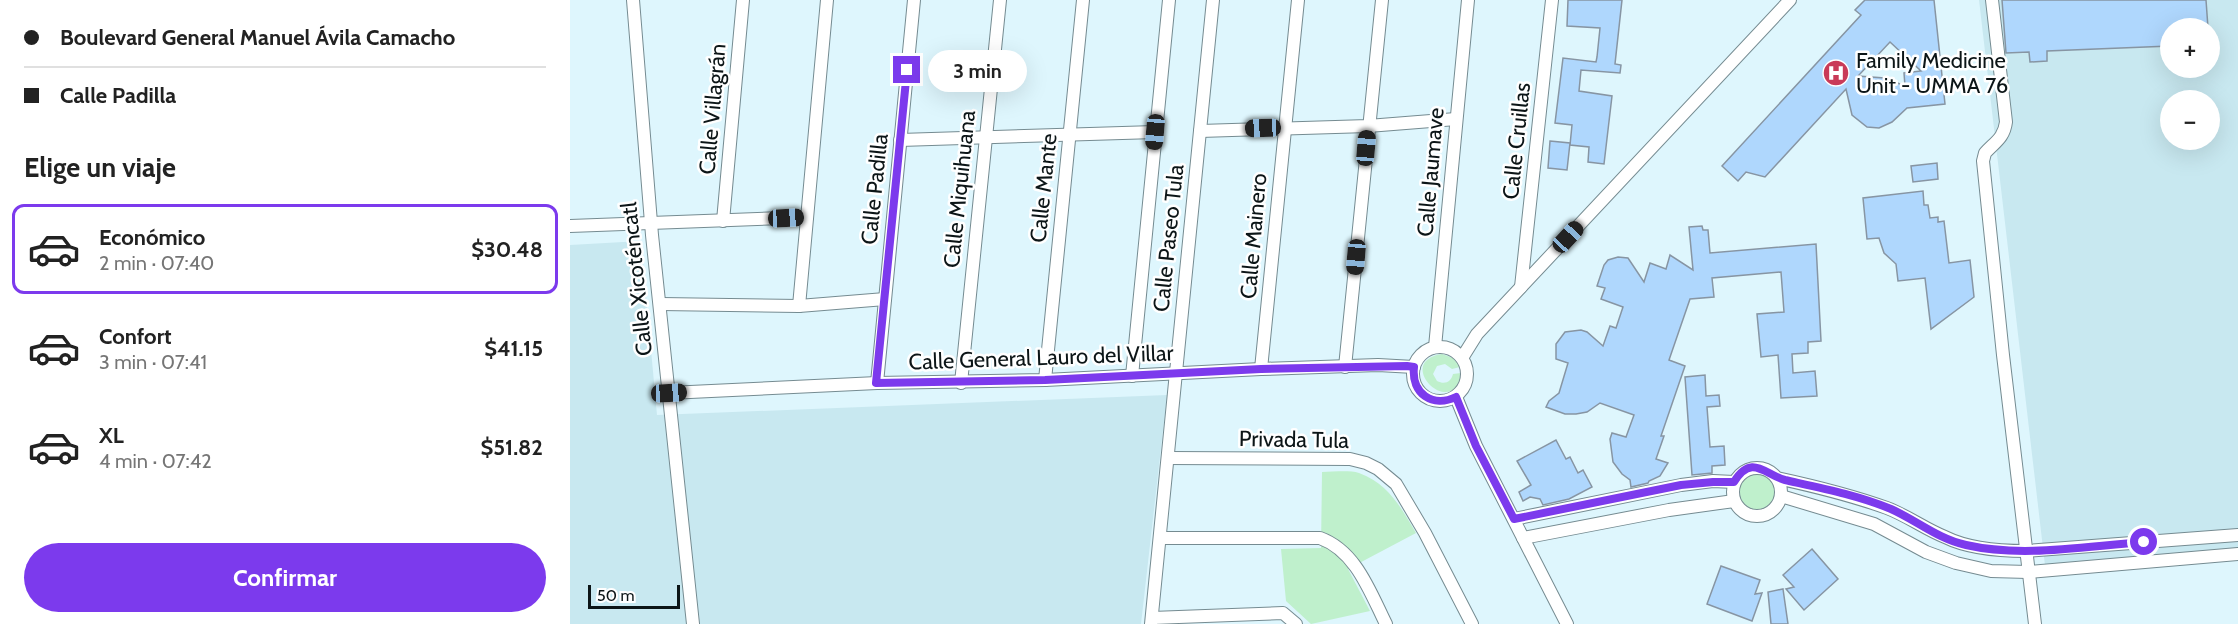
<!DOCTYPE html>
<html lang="es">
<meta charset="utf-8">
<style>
:root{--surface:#fff;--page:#f2f2f2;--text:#222;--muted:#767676;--line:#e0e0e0;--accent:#7c3aed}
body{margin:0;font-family:Cabin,sans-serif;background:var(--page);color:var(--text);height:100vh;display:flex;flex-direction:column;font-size:22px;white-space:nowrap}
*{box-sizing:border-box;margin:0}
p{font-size:20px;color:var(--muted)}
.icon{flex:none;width:33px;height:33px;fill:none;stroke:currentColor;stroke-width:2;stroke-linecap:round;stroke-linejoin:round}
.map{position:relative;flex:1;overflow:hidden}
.sheet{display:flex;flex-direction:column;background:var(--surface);width:570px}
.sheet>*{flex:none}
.guide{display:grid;align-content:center;height:132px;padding:0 24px;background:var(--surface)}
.fabs{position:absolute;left:1590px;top:18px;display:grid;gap:12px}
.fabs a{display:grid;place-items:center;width:60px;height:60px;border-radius:50%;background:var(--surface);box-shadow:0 6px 24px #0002;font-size:30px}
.scale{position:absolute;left:18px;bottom:15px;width:92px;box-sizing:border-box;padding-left:6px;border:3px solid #0c1517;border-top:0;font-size:16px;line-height:21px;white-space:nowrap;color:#0c1517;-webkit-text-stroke:4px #fff;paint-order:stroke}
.end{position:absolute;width:27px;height:27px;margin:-14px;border:8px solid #7c3aed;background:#fff;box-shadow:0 0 0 3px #fff}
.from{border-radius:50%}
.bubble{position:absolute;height:42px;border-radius:21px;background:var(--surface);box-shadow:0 6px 24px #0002;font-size:20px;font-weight:700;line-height:42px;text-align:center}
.car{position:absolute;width:18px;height:36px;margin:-18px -9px;border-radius:8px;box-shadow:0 0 4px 2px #0007;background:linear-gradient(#222 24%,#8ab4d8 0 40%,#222 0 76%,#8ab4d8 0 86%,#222 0)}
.guide b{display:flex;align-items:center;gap:21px;height:57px;font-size:22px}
.guide b+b{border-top:2px solid var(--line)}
.guide i{width:15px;height:15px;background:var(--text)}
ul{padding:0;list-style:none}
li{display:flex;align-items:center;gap:18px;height:90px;margin:0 12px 9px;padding:0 12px;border:3px solid transparent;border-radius:12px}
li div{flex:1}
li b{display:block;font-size:22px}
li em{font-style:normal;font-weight:700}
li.current{border-color:var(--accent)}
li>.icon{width:54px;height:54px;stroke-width:1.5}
h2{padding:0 24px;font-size:27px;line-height:72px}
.button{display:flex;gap:12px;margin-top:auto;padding:12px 24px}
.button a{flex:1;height:69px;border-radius:36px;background:var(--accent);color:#fff;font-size:24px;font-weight:700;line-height:69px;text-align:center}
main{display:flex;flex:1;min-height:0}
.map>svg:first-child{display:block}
.built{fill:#c8e8f0;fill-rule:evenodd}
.green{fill:#bff0cc}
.building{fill:#afd7fd;stroke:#8795a3;stroke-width:1.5;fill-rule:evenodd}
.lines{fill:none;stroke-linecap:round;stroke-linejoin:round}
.street-casing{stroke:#758b91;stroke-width:14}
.street{stroke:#fff;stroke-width:12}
.route{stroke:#7c3aed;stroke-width:8}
.labels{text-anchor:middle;stroke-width:5;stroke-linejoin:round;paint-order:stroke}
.poi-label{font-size:22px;fill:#0c1517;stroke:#fff;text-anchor:start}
.street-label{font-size:22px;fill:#0c1517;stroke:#fff}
</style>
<main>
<section class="sheet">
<div class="guide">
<b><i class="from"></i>Boulevard General Manuel Ávila Camacho</b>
<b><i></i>Calle Padilla</b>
</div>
<h2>Elige un viaje</h2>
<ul>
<li class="current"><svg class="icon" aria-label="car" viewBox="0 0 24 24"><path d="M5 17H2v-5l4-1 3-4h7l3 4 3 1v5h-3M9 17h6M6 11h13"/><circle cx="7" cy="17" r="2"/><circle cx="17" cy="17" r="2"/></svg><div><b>Económico</b><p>2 min · 07:40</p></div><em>$30.48</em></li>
<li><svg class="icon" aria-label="car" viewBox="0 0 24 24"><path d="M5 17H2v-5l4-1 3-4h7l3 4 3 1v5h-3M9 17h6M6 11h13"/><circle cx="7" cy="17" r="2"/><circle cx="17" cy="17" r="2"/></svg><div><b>Confort</b><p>3 min · 07:41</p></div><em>$41.15</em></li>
<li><svg class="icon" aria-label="car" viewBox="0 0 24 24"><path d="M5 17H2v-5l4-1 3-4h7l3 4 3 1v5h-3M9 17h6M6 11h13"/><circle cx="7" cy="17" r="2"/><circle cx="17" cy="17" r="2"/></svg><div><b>XL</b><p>4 min · 07:42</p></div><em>$51.82</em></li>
</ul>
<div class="button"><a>Confirmar</a></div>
</section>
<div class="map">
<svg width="1668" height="624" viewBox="0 0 1668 624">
<rect width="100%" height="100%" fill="#def6fd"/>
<g class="built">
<path d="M1409 0H1668V549L1476 574ZM1600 28H1640V68H1600ZM1600 100H1640V140H1600Z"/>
<polygon points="71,241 87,415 597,395 571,624 0,624 0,245"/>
</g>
<g class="green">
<path d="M872 354 883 358 890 367 882 369 875 364 867 366 863 374 867 381C875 385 881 382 883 374L891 373C884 422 822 362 872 354Z"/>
<path d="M752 472C763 472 779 470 789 473 818 483 832 509 846 533L778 569 800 611 741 624 716 601 711 549 751 548Z"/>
<circle cx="1187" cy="494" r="21"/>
</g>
<g class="building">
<polygon points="998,0 1052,0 1045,64 1051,65 1050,73 1011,70 1009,91 1042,96 1034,164 1018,162 1019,147 1000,145 1002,125 985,123 993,58 1026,62 1027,57 1030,28 997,26"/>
<path d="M1295 0H1364L1375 104 1337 108 1322 122 1309 128 1297 127 1282 115 1276 89 1195 177 1176 172 1168 181 1152 166 1291 15 1285 10ZM1320 42 1351 71 1334 73 1335 86 1315 78 1288 76Z"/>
<polygon points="1432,0 1636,0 1638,28 1600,28 1600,46 1477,51 1477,61 1460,62 1459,52 1436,53"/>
<polygon points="980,141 1000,143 997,170 978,168"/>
<polygon points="1367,163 1368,179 1343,182 1341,166"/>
<polygon points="1353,191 1354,205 1358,205 1360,218 1368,217 1368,222 1374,221 1379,263 1400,260 1404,297 1361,329 1355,278 1328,281 1326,264 1314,253 1309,238 1297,239 1293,198"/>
<polygon points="1132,226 1133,230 1138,230 1140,253 1246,244 1251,341 1238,342 1238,353 1222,354 1223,373 1245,371 1247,396 1211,398 1208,355 1191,357 1187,314 1214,312 1211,272 1142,278 1144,297 1120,299 1099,360 1115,366 1091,436 1094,436 1086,459 1098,463 1090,476 1079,481 1078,483 1061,487 1060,480 1052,474 1043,462 1040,439 1042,433 1056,437 1064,415 1030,403 1017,412 1006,414 995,414 976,407 979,401 989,393 998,363 986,359 986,344 995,332 1011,330 1017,332 1033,346 1040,326 1046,328 1053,307 1031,299 1035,288 1027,286 1034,265 1038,260 1048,257 1058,258 1074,282 1080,263 1096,269 1100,255 1123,270 1119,227"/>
<polygon points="1135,375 1136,396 1149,395 1150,406 1137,407 1140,447 1154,446 1155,465 1142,466 1142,473 1122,475 1115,377"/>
<polygon points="986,440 996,459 1000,457 1008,473 1013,470 1022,487 999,499 973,505 970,499 960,497 953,501 949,492 961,485 947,461"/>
<polygon points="1242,549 1268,579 1234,610 1216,589 1224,587 1213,575"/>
<polygon points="1151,566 1190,580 1185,594 1192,593 1182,621 1137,604"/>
<polygon points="1213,589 1218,624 1201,624 1198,592"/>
</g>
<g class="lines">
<defs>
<g id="street">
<polyline points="63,0 82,235 123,624"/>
<path d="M1422 0 1436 122C1434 138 1425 142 1415 153L1413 161 1433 355 1465 624"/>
<polyline points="630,131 798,126 886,119"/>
<polyline points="330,140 585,132"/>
<polyline points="153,221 173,0"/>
<polyline points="0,226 237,217"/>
<polyline points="951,287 982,0"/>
<polyline points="91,304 229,306 315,299"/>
<polyline points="229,306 257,0"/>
<circle cx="870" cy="374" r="27"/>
<polyline points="865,347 898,0"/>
<polyline points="892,358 907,334 1220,0"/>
<polyline points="775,367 812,0"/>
<polyline points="691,369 728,0"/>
<polyline points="562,376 599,0"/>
<polyline points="475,380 513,0"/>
<polyline points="307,383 344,0"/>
<polyline points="391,383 430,0"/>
<polyline points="99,393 307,383 475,380 691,369 808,365 844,367"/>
<polyline points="886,397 906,446 997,624"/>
<polyline points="598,458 780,459 796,463 808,469 826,484 855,533 902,624"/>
<circle cx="1187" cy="492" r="24"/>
<path d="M1207 478C1244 486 1281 495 1317 508 1338 516 1355 529 1375 537 1399 549 1429 551 1456 551L1668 535"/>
<polyline points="1211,496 1304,524 1356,552 1386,563 1421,571 1458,572 1668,554"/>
<polyline points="944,519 1111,485 1143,481 1164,482"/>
<path d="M590 538H750C786 551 800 592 816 624"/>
<polyline points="953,538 1099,510 1164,501"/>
<polyline points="582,618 713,613 726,624"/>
<polyline points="581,624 643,0"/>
</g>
</defs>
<use href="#street" class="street-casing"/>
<use href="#street" class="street"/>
</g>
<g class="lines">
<path class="route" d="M337 70 306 383 475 380 691 369 837 366 844 367C841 394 863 408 886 397L906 446 944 519 1111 485 1143 482H1164C1182 453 1195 475 1215 480 1251 488 1287 495 1321 509 1346 520 1368 539 1396 545 1453 558 1516 546 1574 542"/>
</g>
<defs>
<symbol id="hospital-disc" viewBox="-11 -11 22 22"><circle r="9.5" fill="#c93a58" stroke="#fff"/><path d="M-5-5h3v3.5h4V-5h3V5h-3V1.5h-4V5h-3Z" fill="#fff"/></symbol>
</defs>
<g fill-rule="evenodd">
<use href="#hospital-disc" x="1251" y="58" width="30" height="30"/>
</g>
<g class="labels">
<g class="poi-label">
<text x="1286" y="68">Family Medicine<tspan x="1286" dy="25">Unit - UMMA 76</tspan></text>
</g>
<g class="street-label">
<text transform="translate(142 109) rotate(-85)" y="8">Calle Villagrán</text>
<text transform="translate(946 141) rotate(-84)" y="8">Calle Cruillas</text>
<text transform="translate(860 172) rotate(-85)" y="8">Calle Jaumave</text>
<text transform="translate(473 188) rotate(-84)" y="8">Calle Mante</text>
<text transform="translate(304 189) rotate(-84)" y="8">Calle Padilla</text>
<text transform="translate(389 189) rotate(-84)" y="8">Calle Miquihuana</text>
<text transform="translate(683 236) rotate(-85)" y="8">Calle Mainero</text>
<text transform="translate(598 238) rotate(-84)" y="8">Calle Paseo Tula</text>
<text transform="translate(66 279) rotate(-96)" y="8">Calle Xicoténcatl</text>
<text transform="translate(471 357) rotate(-2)" y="8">Calle General Lauro del Villar</text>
<text transform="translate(724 439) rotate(1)" y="8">Privada Tula</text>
</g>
</g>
</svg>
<div class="fabs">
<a>+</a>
<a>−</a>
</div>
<div class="scale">50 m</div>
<i class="end from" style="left:1574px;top:542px"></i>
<i class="end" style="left:337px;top:70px"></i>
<div class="bubble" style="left:358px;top:50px;width:99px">3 min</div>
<i class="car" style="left:693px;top:128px;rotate:268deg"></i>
<i class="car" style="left:585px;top:132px;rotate:185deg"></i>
<i class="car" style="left:796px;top:148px;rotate:5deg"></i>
<i class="car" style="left:216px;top:218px;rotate:87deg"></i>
<i class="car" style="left:998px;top:237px;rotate:43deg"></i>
<i class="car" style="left:786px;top:257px;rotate:185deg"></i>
<i class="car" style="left:99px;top:393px;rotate:87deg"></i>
</div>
</main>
